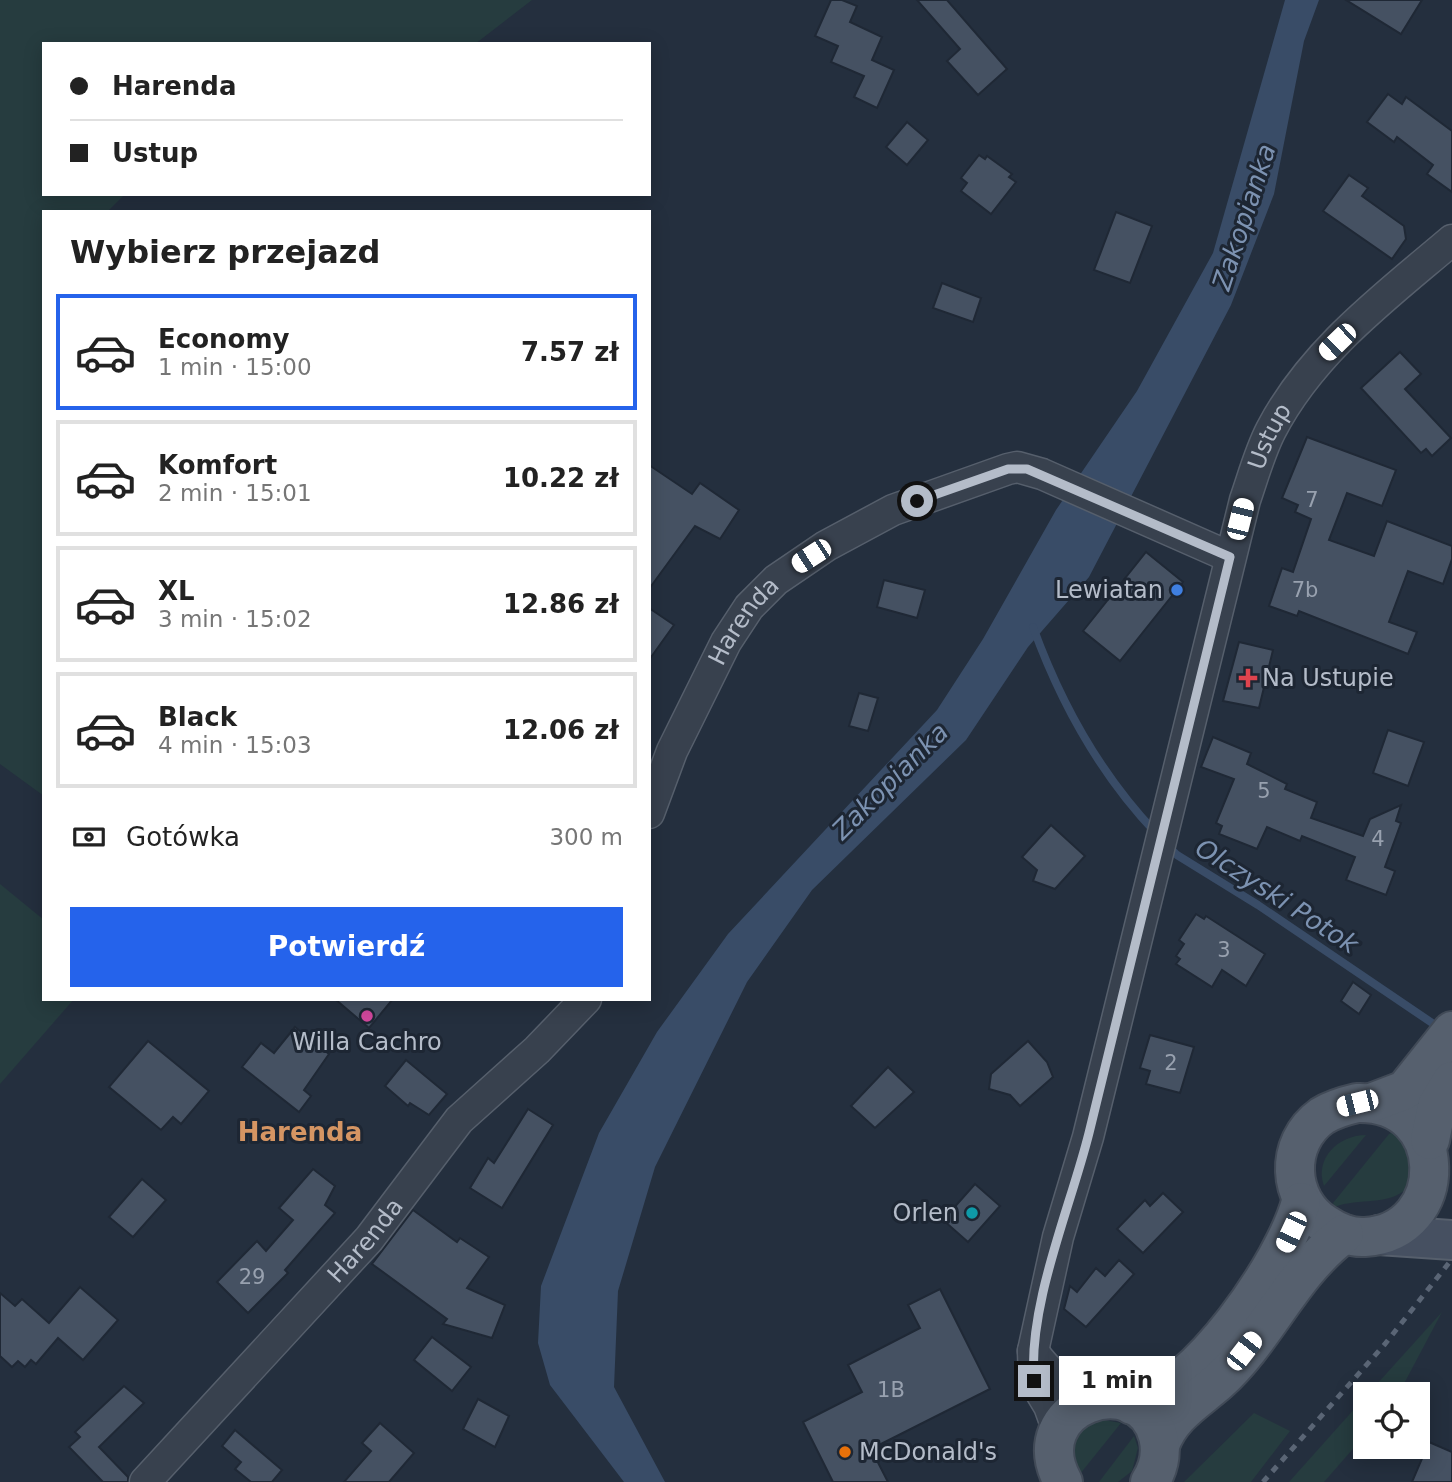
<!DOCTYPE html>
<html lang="pl">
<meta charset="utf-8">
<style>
:root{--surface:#fff;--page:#f6f6f6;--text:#222;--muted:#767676;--line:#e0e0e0;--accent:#2563eb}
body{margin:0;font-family:"DejaVu Sans",sans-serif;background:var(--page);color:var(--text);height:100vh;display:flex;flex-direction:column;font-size:26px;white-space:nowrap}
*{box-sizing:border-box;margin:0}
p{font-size:23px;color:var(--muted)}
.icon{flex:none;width:38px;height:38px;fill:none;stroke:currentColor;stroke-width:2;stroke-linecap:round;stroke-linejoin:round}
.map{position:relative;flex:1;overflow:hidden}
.sheet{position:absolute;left:42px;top:210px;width:609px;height:791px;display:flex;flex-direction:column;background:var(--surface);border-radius:0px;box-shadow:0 4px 18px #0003}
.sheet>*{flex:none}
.banner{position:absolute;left:42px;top:42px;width:609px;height:154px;border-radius:0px;box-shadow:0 4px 18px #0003;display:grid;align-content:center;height:154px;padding:0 28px;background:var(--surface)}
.controls{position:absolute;left:1353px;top:1382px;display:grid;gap:14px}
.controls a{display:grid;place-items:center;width:77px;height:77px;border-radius:0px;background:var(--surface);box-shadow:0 4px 18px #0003;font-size:35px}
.end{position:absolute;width:32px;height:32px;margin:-16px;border:9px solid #b4bcc9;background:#111;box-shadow:0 0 0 4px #111}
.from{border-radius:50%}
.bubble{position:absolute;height:49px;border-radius:0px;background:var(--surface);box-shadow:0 4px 18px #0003;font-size:23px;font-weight:700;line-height:49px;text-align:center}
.car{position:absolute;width:21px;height:42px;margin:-21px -10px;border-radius:9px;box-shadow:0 0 5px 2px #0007;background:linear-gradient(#fff 24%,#345 0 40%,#fff 0 76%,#345 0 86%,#fff 0)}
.banner b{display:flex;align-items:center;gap:24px;height:66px;font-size:26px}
.banner b+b{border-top:2px solid var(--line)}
.banner i{width:18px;height:18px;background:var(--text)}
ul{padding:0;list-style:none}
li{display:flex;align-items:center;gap:21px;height:116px;margin:0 14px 10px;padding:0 14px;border:4px solid var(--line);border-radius:0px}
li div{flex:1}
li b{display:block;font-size:26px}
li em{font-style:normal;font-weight:700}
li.current{border-color:var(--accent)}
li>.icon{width:63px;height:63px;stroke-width:1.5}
h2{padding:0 28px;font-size:32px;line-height:84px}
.pay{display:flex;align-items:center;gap:18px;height:77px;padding:0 28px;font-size:26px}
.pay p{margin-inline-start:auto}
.action{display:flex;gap:14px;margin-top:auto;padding:14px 28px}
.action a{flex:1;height:80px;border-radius:0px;background:var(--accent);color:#fff;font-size:28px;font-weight:700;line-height:80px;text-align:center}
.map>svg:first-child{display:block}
.green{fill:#263c3f}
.water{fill:#394c67}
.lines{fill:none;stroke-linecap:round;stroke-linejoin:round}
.stream{stroke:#394c67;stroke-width:8}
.building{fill:#455162;stroke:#1f2835;stroke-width:2}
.street-casing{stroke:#565f6c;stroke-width:33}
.secondary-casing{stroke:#565f6c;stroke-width:42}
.primary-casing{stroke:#414a57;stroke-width:42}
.street{stroke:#38414e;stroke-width:30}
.secondary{stroke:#465061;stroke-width:38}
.primary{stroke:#56606e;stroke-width:38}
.rail{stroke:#5a6575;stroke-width:5;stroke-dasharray:7 7;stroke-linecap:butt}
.route{stroke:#b4bcc9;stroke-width:9}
.shop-dot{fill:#3f7fe0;stroke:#1d2633;stroke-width:2.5}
.health-dot{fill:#e0444e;stroke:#1d2633;stroke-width:2.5}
.hotel-dot{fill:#d1479c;stroke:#1d2633;stroke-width:2.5}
.culture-dot{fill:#0f9aa8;stroke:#1d2633;stroke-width:2.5}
.food-dot{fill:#e8710a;stroke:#1d2633;stroke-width:2.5}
.labels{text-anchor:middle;stroke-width:6;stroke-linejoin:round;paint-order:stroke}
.number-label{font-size:21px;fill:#98a1af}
.street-label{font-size:24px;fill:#b4bcc9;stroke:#1d2633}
.poi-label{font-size:24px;fill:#b4bcc9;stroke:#1d2633;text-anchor:end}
.water-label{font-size:26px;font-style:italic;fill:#7c92b1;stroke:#1d2633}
.neighbourhood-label{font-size:26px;font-weight:bold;fill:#d59563;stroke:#1d2633}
</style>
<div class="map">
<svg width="1452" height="1482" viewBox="0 0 1452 1482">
<rect width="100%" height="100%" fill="#242f3e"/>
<g class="green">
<polygon points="0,0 532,0 475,44 44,44 44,194 125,194 107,212 44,212 44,796 0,764"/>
<polygon points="0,884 44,920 44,999 74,999 0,1084"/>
<path d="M1394 1132 1414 1148 1408 1187C1389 1207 1359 1197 1335 1207L1333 1203 1389 1134Z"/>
<path d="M1366 1135 1324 1186C1314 1159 1338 1135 1366 1135Z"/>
<polygon points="1442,1312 1398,1395 1367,1395"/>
<polygon points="1365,1397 1365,1435 1324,1482 1289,1482"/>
<polygon points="1254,1413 1290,1431 1251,1482 1184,1482"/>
<path d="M1104 1420 1121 1423 1080 1474C1068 1446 1072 1427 1104 1420Z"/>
<polygon points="1134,1436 1138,1448 1132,1471 1118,1482 1099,1482"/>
</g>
<polygon class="water" points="1285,0 1319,0 1304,41 1274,194 1231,305 1089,577 1028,647 966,740 812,890 747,982 655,1167 618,1291 614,1387 665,1482 624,1482 550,1385 538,1343 541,1286 599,1133 657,1032 728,934 937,710 983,639 1056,510 1137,391 1213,253"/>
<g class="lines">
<g class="stream">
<path d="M1033 627C1061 704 1099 773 1156 833"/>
<polyline points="1167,845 1177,855 1258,905 1441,1029"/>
</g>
</g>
<g class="building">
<polygon points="831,0 842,0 857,6 850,22 882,37 872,60 894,70 877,108 854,97 864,76 831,62 838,46 815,36"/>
<polygon points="917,0 947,0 1007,69 978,95 947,61 960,49"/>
<polygon points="1346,0 1422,0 1401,34"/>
<polygon points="1388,94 1402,104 1406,97 1452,131 1452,192 1427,174 1433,165 1397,137 1394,142 1367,122"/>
<polygon points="907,122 928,140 907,165 886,147"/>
<polygon points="979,155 985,159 987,156 1012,174 1009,177 1016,182 991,214 961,191 967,183 961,178"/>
<polygon points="1349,175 1368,188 1362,196 1404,226 1406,239 1392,259 1323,211"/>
<polygon points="1116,212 1152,226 1130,283 1094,270"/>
<polygon points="942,283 981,298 973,322 933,308"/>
<polygon points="1400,352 1421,374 1405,389 1451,438 1432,456 1426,449 1421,453 1361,388"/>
<polygon points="1307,437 1396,470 1382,506 1347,493 1329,540 1374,556 1387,521 1452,546 1452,559 1443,584 1408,571 1389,622 1417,632 1408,654 1299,611 1297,616 1269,606 1282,568 1293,572 1311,519 1295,512 1298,505 1282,498"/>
<polygon points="649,465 692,494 700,483 739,510 720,539 695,526 649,589"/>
<polygon points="1146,552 1183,582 1120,661 1083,631"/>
<polygon points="884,580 925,590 917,618 877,607"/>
<polygon points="649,608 674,625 649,660"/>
<polygon points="1239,642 1273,650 1259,708 1223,701"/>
<polygon points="859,693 878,698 868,731 849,726"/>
<polygon points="1388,730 1424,742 1408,786 1373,773"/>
<polygon points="1213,737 1251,753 1247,764 1287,784 1285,789 1317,802 1311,818 1363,836 1370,819 1401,805 1396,821 1401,823 1385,867 1395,871 1386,895 1346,880 1355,857 1302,836 1300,841 1267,827 1257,849 1219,834 1222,826 1216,823 1234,779 1201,767"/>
<polygon points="1051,825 1085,856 1055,889 1033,881 1037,870 1022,857"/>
<polygon points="1196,914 1204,919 1206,916 1265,954 1246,986 1222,970 1212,987 1176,964 1180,959 1176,956 1184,944 1179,940"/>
<polygon points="1353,982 1371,995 1359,1014 1341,1001"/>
<polygon points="335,999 393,999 369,1028"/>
<polygon points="295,1027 329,1054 304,1090 311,1096 299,1112 242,1067 261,1043 274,1053"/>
<polygon points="1150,1035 1194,1047 1180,1093 1146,1084 1150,1071 1140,1068"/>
<polygon points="148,1041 209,1091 181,1124 173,1117 161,1130 109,1087"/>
<polygon points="1028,1041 1047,1062 1053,1077 1020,1106 1010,1095 989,1089 991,1074"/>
<polygon points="406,1060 447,1094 429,1115 410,1103 408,1106 385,1086"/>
<polygon points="888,1067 914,1092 875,1128 851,1106"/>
<polygon points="528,1109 553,1125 502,1208 470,1188 488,1158 494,1163"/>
<polygon points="313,1169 335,1186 325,1205 335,1213 285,1270 288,1273 248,1313 217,1282 257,1241 266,1251 293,1220 279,1208"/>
<polygon points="142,1179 166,1200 133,1237 109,1217"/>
<polygon points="975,1184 1000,1206 968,1242 943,1220"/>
<polygon points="1163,1193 1183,1212 1143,1253 1117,1229 1145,1200 1150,1206"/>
<polygon points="413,1210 457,1242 460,1238 489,1257 467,1288 505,1305 492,1338 443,1324 447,1319 372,1264"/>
<polygon points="1119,1260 1134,1274 1086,1327 1064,1309 1070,1286 1077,1292 1096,1268 1105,1276"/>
<polygon points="80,1287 118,1320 83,1360 58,1338 36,1364 31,1360 25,1367 18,1361 12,1367 0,1356 0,1293 15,1306 22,1299 49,1323"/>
<polygon points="940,1289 990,1389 871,1449 888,1482 833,1482 803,1422 862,1392 848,1365 920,1328 908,1305"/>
<polygon points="432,1337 471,1367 452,1391 414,1360"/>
<polygon points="124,1386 144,1403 99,1447 128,1477 128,1482 103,1482 69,1447 80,1437 75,1432"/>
<polygon points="478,1399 509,1416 495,1447 463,1429"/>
<polygon points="380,1423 414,1453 389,1482 344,1482 371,1451 362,1443"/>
<polygon points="235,1430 282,1470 272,1482 251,1482 235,1469 241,1462 222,1446"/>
<polygon points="1429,1442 1452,1452 1452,1482 1412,1482"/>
</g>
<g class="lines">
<defs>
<g id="street">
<path id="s1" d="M649 813 672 751 726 642 749 607 776 580 826 546 893 510 1008 469 1017 467 1042 474 1230 557"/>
<path d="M1033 1351C1049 1375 1071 1391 1099 1400"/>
<path id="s2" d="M1058 1431 1049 1406 1034 1381 1033 1351 1058 1237 1088 1137 1245 500C1253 477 1260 451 1271 430 1312 351 1385 297 1452 240"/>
<path id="s3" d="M145 1482 369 1239 459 1120 537 1050 586 999"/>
</g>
<polyline id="secondary" points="1379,1235 1452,1240"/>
<g id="primary">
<path d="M1357 1103C1452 1100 1452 1232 1365 1237 1350 1238 1337 1232 1325 1224 1287 1200 1284 1143 1322 1116 1333 1109 1344 1106 1357 1103Z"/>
<polyline points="1371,1103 1405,1090 1452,1031"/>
<polyline points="1430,1140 1437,1106 1452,1081"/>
<path d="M1132 1405C1196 1393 1285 1262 1301 1202"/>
<path d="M1160 1445C1171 1415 1195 1402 1218 1382 1266 1339 1291 1273 1344 1234"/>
<path d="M1063 1482C1021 1405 1139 1366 1158 1436 1162 1452 1159 1468 1150 1482"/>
</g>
</defs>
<use href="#street" class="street-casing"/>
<use href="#secondary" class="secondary-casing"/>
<use href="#primary" class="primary-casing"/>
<use href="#street" class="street"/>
<use href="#secondary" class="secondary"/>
<use href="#primary" class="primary"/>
<polyline class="rail" points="1263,1482 1385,1344 1452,1259"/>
</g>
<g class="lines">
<path class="route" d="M917 501 1008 469H1027L1230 557C1183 749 1136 941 1089 1133 1070 1209 1028 1304 1034 1381"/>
</g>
<circle class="shop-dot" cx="1177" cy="590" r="7"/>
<path class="health-dot" d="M1244.5 667.5h7v7h7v7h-7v7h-7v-7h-7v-7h7z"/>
<circle class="hotel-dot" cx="367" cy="1016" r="7"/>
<circle class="culture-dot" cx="972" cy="1213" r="7"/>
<circle class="food-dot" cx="845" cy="1452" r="7"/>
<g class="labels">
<g class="number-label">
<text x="1312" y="507">7</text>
<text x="1305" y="597">7b</text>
<text x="1264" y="798">5</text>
<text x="1378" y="846">4</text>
<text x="1224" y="957">3</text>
<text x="1171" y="1070">2</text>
<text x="252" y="1284">29</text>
<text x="891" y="1397">1B</text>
</g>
<g class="street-label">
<text dy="8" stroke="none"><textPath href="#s2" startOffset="1031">Ustup</textPath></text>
<text dy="8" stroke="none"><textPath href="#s1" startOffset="215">Harenda</textPath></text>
<text dy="8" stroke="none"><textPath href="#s3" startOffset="327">Harenda</textPath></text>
</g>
<g class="poi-label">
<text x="1163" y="598">Lewiatan</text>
<text x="1262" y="686" text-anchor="start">Na Ustupie</text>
<text x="367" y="1050" text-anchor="middle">Willa Cachro</text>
<text x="958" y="1221">Orlen</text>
<text x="859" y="1460" text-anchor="start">McDonald's</text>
</g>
<g class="water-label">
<text transform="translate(1244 217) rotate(-72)" y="9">Zakopianka</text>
<text transform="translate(890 781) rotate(-45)" y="9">Zakopianka</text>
<text transform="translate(1277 896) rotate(33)" y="9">Olczyski Potok</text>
</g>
<g class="neighbourhood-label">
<text x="300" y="1141">Harenda</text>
</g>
</g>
</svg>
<div class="controls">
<a><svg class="icon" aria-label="locate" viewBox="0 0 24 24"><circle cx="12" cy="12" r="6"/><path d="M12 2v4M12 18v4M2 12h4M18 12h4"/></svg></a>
</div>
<i class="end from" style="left:917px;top:501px"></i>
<i class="end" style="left:1034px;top:1381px"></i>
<div class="bubble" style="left:1059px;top:1356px;width:116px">1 min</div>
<i class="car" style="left:1337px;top:342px;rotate:226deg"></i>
<i class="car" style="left:1240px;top:519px;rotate:14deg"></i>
<i class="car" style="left:811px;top:556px;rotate:237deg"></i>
<i class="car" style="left:1357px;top:1103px;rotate:256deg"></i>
<i class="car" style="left:1291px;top:1232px;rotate:205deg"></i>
<i class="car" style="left:1244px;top:1351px;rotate:38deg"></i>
<div class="banner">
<b><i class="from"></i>Harenda</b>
<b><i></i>Ustup</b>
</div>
<section class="sheet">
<h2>Wybierz przejazd</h2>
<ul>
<li class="current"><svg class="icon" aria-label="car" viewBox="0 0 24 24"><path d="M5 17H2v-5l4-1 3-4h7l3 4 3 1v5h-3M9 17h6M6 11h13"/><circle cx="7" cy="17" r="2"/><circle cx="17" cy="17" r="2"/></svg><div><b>Economy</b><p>1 min · 15:00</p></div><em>7.57 zł</em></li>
<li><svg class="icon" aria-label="car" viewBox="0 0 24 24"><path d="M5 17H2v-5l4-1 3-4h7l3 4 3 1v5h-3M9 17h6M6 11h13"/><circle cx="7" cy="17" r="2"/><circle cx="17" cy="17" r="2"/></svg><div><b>Komfort</b><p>2 min · 15:01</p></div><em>10.22 zł</em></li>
<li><svg class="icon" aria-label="car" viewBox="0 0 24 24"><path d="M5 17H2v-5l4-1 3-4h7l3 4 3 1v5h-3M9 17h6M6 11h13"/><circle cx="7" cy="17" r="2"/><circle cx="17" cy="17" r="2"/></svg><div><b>XL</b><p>3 min · 15:02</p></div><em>12.86 zł</em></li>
<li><svg class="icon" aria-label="car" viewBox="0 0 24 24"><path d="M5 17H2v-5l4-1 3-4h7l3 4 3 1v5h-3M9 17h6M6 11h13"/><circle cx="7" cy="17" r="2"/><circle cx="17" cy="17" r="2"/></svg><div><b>Black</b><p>4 min · 15:03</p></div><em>12.06 zł</em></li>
</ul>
<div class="pay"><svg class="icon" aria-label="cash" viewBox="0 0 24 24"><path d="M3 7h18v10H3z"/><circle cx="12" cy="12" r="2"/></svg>Gotówka<p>300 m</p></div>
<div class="action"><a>Potwierdź</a></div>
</section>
</div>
